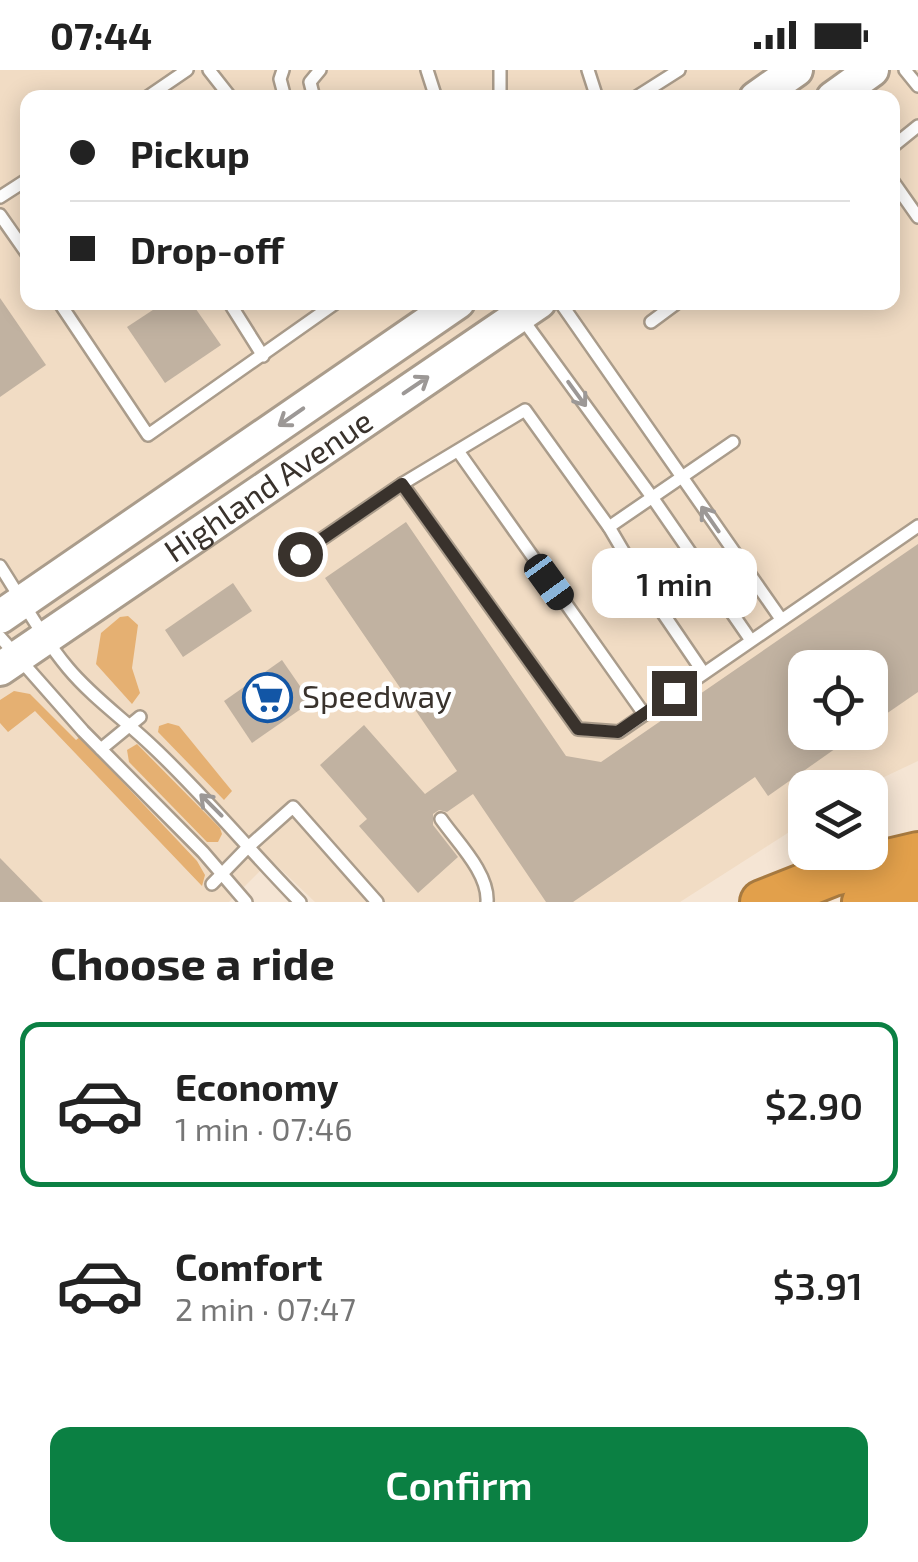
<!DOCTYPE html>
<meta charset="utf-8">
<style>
:root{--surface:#fff;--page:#f2f2f2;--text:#222;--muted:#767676;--line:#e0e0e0;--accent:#0b8043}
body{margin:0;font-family:"Exo 2",sans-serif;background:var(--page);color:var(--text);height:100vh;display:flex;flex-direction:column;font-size:38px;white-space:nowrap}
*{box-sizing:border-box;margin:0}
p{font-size:32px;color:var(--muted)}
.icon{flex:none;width:55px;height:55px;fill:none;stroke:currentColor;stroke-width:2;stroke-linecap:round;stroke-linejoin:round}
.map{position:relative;height:832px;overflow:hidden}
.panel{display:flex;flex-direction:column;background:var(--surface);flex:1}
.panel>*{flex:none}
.guide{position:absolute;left:20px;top:20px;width:880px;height:220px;border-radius:20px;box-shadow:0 5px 25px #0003;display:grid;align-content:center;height:220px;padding:0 50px;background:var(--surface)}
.controls{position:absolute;left:788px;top:580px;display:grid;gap:20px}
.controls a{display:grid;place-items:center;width:100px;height:100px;border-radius:20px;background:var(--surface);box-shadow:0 5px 25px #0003;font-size:50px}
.end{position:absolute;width:45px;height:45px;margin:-22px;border:12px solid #39322c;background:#fff;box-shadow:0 0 0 5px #fff}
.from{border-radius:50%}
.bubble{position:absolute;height:70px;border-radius:20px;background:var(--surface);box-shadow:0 5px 25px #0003;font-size:32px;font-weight:600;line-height:70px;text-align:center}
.car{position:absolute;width:30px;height:60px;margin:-30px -15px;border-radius:12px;box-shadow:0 0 8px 2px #0007;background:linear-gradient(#222 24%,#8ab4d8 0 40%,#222 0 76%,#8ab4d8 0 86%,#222 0)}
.guide b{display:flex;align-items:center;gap:35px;height:95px;font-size:38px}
.guide b+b{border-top:2px solid var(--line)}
.guide i{width:25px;height:25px;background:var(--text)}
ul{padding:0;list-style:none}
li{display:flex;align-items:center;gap:30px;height:165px;margin:0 20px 15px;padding:0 30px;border:5px solid transparent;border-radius:20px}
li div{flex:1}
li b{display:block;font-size:38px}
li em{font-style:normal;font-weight:600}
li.active{border-color:var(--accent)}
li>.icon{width:90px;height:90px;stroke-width:1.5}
h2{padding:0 50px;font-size:45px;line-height:120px}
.button{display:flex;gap:20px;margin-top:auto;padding:20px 50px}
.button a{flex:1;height:115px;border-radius:20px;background:var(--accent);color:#fff;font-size:40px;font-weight:600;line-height:115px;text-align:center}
.status{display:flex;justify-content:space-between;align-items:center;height:70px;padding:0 50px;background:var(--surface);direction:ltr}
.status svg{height:28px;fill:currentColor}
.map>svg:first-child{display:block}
.built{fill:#f1dcc4;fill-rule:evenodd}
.green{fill:#e5b072}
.building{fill:#c1b2a1}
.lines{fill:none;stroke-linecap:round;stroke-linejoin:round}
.lane-casing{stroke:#aa9c8b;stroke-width:16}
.secondary-casing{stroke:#aa9c8b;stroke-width:38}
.highway-casing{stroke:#a77a40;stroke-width:48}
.lane{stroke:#fff;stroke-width:11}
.secondary{stroke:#fff;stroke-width:32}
.highway{stroke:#e2a04b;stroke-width:42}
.oneway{stroke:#9c9896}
.route{stroke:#39322c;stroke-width:12}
.labels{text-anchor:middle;stroke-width:9;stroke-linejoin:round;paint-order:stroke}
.street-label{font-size:32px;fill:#39322c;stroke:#fff}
.poi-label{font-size:32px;fill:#39322c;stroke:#fff;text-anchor:start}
</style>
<div class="status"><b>07:44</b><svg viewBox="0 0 49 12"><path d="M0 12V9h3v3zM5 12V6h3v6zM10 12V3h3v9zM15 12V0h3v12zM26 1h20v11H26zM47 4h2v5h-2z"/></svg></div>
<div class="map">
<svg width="918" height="832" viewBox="0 0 918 832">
<rect width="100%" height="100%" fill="#f5e5d4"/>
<path class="built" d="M0 0H918V691L863 717 805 718V752L680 832H315L271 790 229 832H0ZM28 28H892V232H28ZM805 598H870V662H805Z"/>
<g class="green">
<polygon points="128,546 138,555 132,598 140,623 132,634 96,594 101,563 120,547"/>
<polygon points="14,621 30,624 76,670 80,667 197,791 205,805 202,816 35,641 8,662 0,653 0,630"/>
<polygon points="168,653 179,656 232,721 224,730 158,662 159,656"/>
<polygon points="137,674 220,758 222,764 218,772 207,772 129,692 127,680"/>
</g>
<g class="building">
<polygon points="0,228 46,295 0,327"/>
<polygon points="165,232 191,232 221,275 165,313 127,257"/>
<polygon points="406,452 566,686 601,692 918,474 918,622 870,655 870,598 805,598 805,662 859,662 768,726 755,707 573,832 546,832 473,724 447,742 439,740 433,744 433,755 458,787 418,823 359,756 367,749 320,695 364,655 425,724 457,701 325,508"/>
<polygon points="233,513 252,541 183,587 165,560"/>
<polygon points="282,590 311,632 252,673 224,631"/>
<polygon points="0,788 43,832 0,832"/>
</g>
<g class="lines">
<defs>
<g id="lane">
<polyline points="209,0 231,28"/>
<polyline points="283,0 280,9 285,28"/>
<polyline points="427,0 436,28"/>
<polyline points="500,0 500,28"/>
<polyline points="588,0 597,28"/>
<polyline points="905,0 918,16"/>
<polyline points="146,28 187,0"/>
<polyline points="314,28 310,12 320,0"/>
<polyline points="635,28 679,0"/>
<polyline points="892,77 918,56"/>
<polyline points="892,110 918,147"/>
<polyline points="0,127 28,109"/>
<polyline points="0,145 28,185"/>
<polyline points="59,232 148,365 337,232"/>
<polyline points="229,232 263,286"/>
<polyline points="560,232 781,549"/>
<polyline points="521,247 652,427 750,569"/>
<polyline points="651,252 678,232"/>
<polyline points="733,372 609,457 525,340 402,414 578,659 619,662 918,456"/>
<polyline points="458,381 644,644"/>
<polyline points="609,457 639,508 703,602"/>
<polyline points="300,484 402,414"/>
<path d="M0 496C22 530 42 567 68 598 93 628 125 650 153 677 205 726 250 781 300 832"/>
<polyline points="0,567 83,661 203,782 246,832"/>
<polyline points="101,679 140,647"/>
<path d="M441 749C457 772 489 803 487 832"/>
<polyline points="212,814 247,778 293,737 377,832"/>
</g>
<g id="secondary">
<polyline points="756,28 796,0"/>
<polyline points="833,28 872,0"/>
<polyline points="0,547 458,232"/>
<path id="s1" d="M0 599 539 232"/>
</g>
<g id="highway">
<polyline points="762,832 833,804 918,784"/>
<polyline points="864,832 918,820"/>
</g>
</defs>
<use href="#lane" class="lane-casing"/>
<use href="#secondary" class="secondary-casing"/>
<use href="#highway" class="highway-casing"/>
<use href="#lane" class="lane"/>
<use href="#secondary" class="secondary"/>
<use href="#highway" class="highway"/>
</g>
<defs><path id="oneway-shaft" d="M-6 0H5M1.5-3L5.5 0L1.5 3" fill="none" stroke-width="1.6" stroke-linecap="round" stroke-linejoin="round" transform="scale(2.5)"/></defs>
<g class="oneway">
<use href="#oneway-shaft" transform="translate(416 315) rotate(-34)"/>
<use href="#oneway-shaft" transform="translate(577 324) rotate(54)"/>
<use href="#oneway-shaft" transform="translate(291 347) rotate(145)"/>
<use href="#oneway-shaft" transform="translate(710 449) rotate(-125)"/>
<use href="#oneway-shaft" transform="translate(211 735) rotate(-135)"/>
</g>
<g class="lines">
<polyline class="route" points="300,484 402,414 578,659 618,662 674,623"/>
</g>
<defs>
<symbol id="supermarket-ring" viewBox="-11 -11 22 22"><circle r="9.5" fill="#fff" stroke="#1256a6" stroke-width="1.5"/><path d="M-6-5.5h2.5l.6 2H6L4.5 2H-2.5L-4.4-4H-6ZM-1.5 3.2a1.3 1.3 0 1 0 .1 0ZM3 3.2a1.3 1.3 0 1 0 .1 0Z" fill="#1256a6"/></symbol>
</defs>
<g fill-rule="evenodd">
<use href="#supermarket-ring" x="240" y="600" width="55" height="55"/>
</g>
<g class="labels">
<g class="street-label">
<text dy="11" stroke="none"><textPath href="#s1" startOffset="325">Highland Avenue</textPath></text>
</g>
<g class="poi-label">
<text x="302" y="638">Speedway</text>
</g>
</g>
</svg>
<div class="controls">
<a><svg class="icon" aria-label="locate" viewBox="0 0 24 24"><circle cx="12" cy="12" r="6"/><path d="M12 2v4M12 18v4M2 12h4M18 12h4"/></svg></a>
<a><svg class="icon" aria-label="layers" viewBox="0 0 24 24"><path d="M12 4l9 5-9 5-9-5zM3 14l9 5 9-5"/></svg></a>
</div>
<i class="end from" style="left:300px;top:484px"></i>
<i class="end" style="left:674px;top:623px"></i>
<div class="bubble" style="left:592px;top:478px;width:165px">1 min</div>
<i class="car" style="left:549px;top:512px;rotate:144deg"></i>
<div class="guide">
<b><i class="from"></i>Pickup</b>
<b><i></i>Drop-off</b>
</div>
</div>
<section class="panel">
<h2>Choose a ride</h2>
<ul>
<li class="active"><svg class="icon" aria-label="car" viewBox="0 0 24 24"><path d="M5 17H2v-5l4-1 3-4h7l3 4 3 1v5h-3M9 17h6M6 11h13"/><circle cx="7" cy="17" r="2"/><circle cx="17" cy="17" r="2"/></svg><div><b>Economy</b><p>1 min · 07:46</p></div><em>$2.90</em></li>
<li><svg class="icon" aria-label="car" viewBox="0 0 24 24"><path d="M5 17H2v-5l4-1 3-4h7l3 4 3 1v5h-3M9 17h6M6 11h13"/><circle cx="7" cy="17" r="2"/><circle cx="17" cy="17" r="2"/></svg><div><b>Comfort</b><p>2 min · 07:47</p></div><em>$3.91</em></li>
</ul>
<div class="button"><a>Confirm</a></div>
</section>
